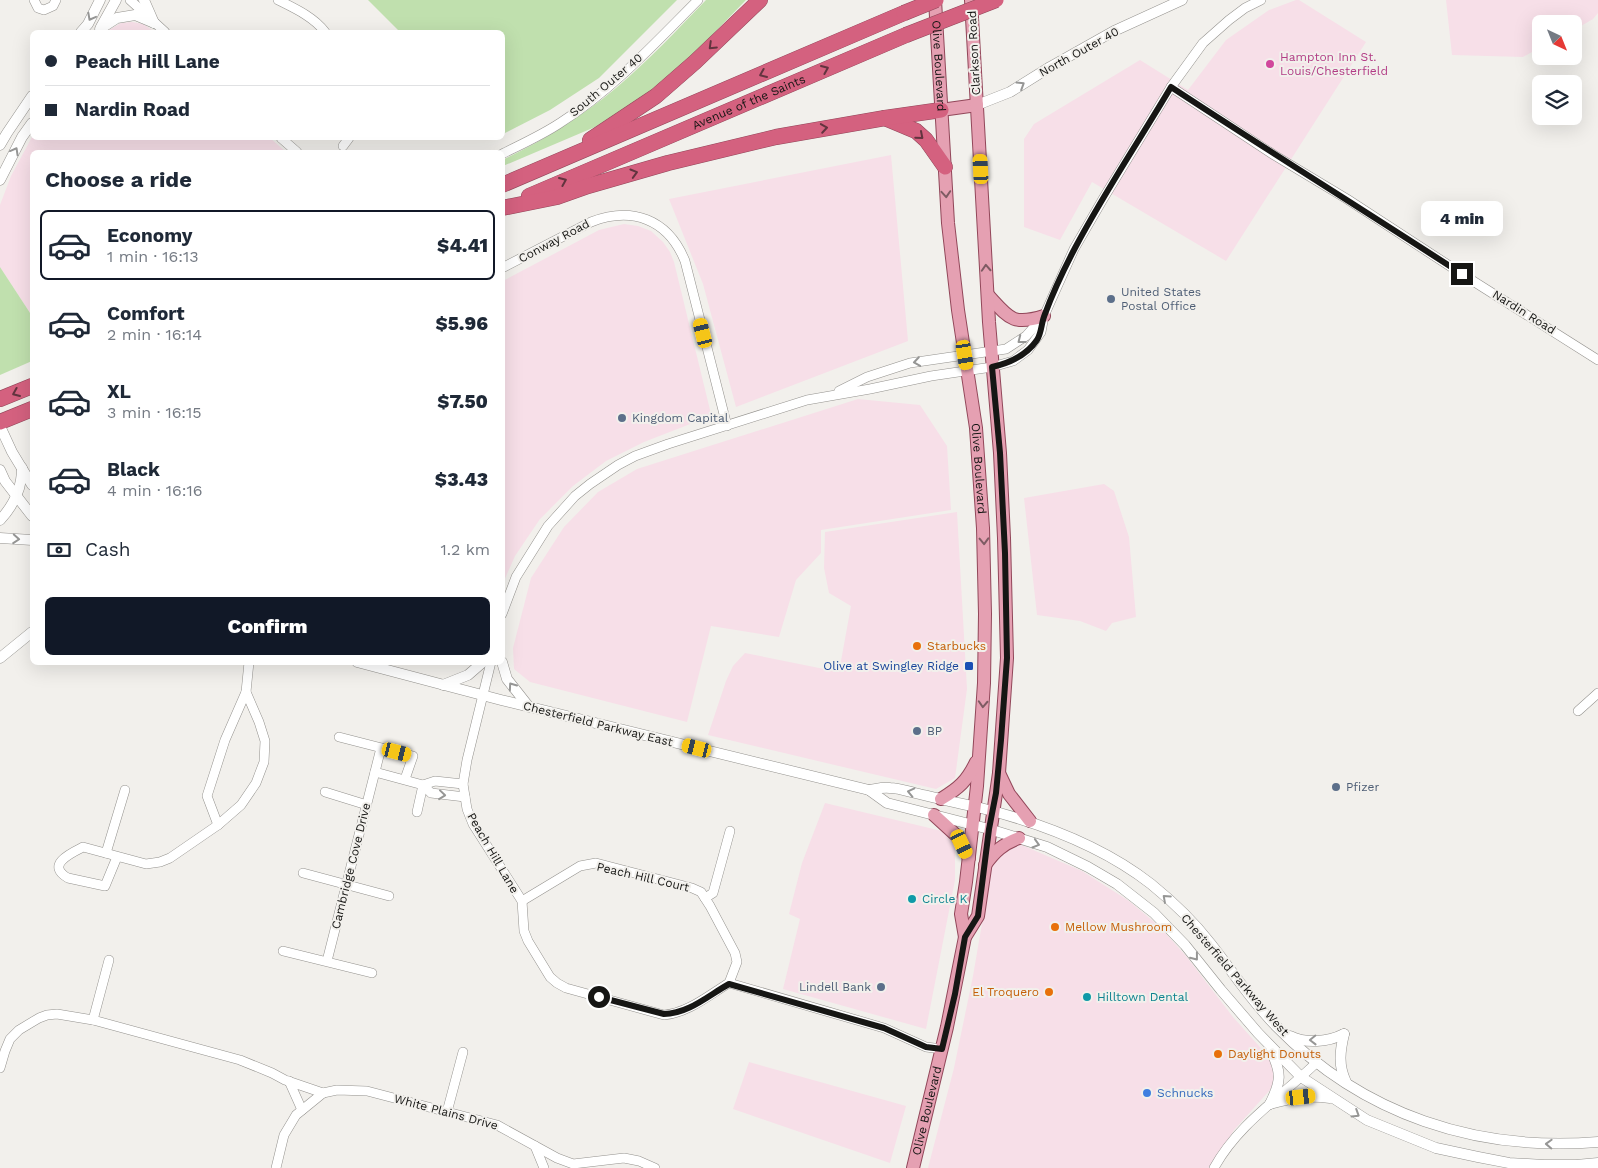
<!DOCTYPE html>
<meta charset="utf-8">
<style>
:root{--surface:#fff;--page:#f6f6f7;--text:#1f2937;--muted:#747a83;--line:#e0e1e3;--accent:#111827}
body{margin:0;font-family:"Work Sans",sans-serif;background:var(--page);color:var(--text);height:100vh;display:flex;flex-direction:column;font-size:19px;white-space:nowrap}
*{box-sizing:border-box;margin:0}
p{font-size:16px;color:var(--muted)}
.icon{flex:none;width:28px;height:28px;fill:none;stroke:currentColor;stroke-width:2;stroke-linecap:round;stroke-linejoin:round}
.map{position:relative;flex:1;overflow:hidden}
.details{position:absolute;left:30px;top:150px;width:475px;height:515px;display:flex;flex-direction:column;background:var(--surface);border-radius:8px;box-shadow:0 5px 20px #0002}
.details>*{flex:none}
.top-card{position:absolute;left:30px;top:30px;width:475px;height:110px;border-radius:8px;box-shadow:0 5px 20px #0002;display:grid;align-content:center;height:110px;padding:0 15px;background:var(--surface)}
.needle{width:32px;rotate:137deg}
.buttons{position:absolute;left:1532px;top:15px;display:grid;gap:10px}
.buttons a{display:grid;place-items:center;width:50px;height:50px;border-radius:8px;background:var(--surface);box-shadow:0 5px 20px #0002;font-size:25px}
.end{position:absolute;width:22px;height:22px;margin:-11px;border:6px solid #161614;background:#fff;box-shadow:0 0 0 2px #fff}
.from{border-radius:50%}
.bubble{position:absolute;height:35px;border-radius:8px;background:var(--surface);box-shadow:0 5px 20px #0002;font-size:16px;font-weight:800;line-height:35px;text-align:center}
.car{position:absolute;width:15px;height:30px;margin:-15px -8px;border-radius:6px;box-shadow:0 0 4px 1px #0007;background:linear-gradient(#f5c518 24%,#345 0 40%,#f5c518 0 76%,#345 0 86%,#f5c518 0)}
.top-card b{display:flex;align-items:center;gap:18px;height:48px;font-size:19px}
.top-card b+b{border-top:1px solid var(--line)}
.top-card i{width:12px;height:12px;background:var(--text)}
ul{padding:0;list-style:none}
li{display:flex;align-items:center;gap:15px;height:70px;margin:0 10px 8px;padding:0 5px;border:2px solid transparent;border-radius:8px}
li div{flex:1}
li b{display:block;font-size:19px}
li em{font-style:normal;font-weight:800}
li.current{border-color:var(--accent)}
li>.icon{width:45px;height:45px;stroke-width:1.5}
h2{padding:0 15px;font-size:22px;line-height:60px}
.pay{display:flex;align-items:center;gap:12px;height:55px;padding:0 15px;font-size:19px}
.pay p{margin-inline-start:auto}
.primary-button{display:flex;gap:10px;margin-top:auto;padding:10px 15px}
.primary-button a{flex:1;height:58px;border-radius:8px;background:var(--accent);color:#fff;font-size:20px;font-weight:800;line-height:58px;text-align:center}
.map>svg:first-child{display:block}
.commercial{fill:#f7dfe8}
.green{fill:#c0e0ae}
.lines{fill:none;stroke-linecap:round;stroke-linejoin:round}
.minor-casing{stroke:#94928e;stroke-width:10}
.tertiary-casing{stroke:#94928e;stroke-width:11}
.primary-casing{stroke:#92475a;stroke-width:14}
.motorway-casing{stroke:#92475a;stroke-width:16}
.minor{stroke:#fff;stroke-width:9}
.tertiary{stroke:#fff;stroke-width:10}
.primary{stroke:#e5a0b2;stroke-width:12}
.motorway{stroke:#d4617f;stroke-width:15}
.motorway-bridge-casing{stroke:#92475a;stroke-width:16;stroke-linecap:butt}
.motorway-bridge{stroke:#d4617f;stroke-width:15}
.oneway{stroke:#969695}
.oneway2{stroke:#62343f}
.oneway3{stroke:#7e5b63}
.route{stroke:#161614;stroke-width:6}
.hotel-dot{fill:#d1479c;stroke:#f2f0ec;stroke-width:2}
.service-dot{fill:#5c6f8a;stroke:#f2f0ec;stroke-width:2}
.food-dot{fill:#e8710a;stroke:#f2f0ec;stroke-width:2}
.transit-dot{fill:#1a4fb4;stroke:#f2f0ec;stroke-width:2}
.culture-dot{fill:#0f9aa8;stroke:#f2f0ec;stroke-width:2}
.shop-dot{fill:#3f7fe0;stroke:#f2f0ec;stroke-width:2}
.labels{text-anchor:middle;stroke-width:4;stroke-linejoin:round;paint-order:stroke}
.street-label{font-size:12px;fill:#161614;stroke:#f2f0ec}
.hotel-label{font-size:12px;fill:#b23c85;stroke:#f2f0ec;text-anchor:start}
.service-label{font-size:12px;fill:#4e5e75;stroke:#f2f0ec;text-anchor:start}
.food-label{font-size:12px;fill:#c56008;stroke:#f2f0ec;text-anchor:start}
.transit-label{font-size:12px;fill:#164399;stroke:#f2f0ec;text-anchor:end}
.culture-label{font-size:12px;fill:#0d838f;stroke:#f2f0ec;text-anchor:start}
.shop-label{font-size:12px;fill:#366cbe;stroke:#f2f0ec;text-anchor:start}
</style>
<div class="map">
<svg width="1598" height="1168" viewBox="0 0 1598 1168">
<rect width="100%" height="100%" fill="#f2f0ec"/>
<g class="commercial">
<polygon points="1296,0 1299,0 1366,42 1226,261 1092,182 1060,240 1024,227 1024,139 1034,124 1140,60 1188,90 1226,40 1269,10"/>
<polygon points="1446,0 1598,0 1598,13 1593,19 1574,30 1574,24 1541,24 1541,47 1523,57 1452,55"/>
<polygon points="132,22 143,24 155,32 107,32 109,30 121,23"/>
<polygon points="32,137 270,138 286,152 32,152 32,316 0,267 0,205 11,176"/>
<polygon points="891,155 908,341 736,407 703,284 669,199"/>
<polygon points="624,224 638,226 651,231 663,242 670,252 674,262 711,414 698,421 644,442 606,461 573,486 540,519 515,556 503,583 503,281 599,230"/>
<polygon points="858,399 920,405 947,446 951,510 821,530 821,553 796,580 779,637 711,626 687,722 530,682 514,669 513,648 531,578 564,527 598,492 637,469"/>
<polygon points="1104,484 1114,491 1129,537 1136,617 1112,623 1106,631 1080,621 1037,615 1024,498"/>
<polygon points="957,512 967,689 955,778 936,789 708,735 726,681 733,666 745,653 839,672 851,606 829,593 824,568 825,532"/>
<polygon points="825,803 946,832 952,840 955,848 955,880 926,1029 783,989 800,919 789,914 802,863"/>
<polygon points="1015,845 1022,845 1031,849 1082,871 1129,901 1159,926 1186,956 1233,1017 1267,1055 1273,1067 1274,1082 1270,1090 1234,1130 1210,1168 928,1168 954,1068 973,976 992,865 1000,854"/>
<polygon points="749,1062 906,1106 890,1163 733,1109"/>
</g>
<g class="green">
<polygon points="368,0 677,0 599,78 550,110 503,134 502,32 400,32"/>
<path d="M706 0H746L683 65 654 89 620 112 595 127 503 166 502 160C543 141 581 117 616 88 648 61 677 30 706 0Z"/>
<polygon points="0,267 32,316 32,361 0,375"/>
</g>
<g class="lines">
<defs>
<g id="minor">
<polyline points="34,0 38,8 44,10 53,6 56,0"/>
<polyline points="130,0 165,32"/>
<path d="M278 0C294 8 314 17 325 32"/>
<polyline points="1171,87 1274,155 1347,199 1462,274 1598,360"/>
<polyline points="281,138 297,152"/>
<polyline points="343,146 349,138"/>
<path d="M502 154C522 144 542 135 560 123 612 90 655 43 698 0"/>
<path d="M502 268 591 222C632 206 668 219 685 261L727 426"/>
<polyline points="839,391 867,377 910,363 1006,349 1026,336 1042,318"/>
<polyline points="502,614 516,577 548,526 575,496 590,484 618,465 635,456 668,444 807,400 870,389 931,376 992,367 1013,361 1028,350 1041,332 1044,316 1074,249 1103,199 1171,87 1203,43 1229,20 1245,8 1261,0"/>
<path d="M491 662 467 760 463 784 467 809 473 824 522 901 524 931 528 941 550 977 557 983 566 988 664 1015C688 1013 709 995 729 983L884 1028 926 1047 942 1049"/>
<polyline points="1578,711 1598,693"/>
<polyline points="339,737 413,756 405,779"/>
<polyline points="375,772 423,785 431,793 465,797"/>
<polyline points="423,785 435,781 463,784"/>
<polyline points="325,792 367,805"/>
<polyline points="417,812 423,785"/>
<polyline points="218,825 207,796 225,740 246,692"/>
<polyline points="106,853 125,790"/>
<path d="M117 857 105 886 68 878C45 865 71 853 83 847L146 864 160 862 170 858 218 825 241 805 256 783 264 762 265 741 259 722 246 692 249 662"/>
<polyline points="303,873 389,896"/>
<polyline points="705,898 713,893 730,831"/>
<polyline points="522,901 580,866 596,863 692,888 701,892 710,906 735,953 737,962 729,983"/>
<polyline points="283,951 372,973"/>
<polyline points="327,961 381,748"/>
<polyline points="93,1020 109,960"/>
<polyline points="0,1068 5,1051 10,1039 19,1030 39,1018 47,1015 57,1014 93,1020 240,1060 272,1073 285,1080 323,1093 337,1090 367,1091 497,1125 557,1158 573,1164 624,1158 639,1161 655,1168"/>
<polyline points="289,1081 302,1110"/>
<polyline points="447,1112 463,1052"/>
<polyline points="535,1146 544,1168"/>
<polyline points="276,1168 284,1135 296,1115 323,1093"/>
<path d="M1214 1168C1238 1124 1281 1097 1316 1063"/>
</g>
<g id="tertiary">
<polyline points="144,0 154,23"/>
<polyline points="101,27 116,0"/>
<polyline points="100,29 117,18 135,15 154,23"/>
<polyline points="81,32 88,24 100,0"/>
<polyline points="977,105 1010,92 1050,67 1114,31 1182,0"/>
<polyline points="0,145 7,133 32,96"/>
<polyline points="0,180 22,137 32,123"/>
<polyline points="0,426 12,452 32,485"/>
<polyline points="0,470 5,481 32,516"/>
<path d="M0 520C14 505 22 489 22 468"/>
<polyline points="0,538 32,540"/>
<polyline points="0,658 32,632"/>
<path d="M357 662 501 700 869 790C876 789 883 787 890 788 898 788 907 791 915 793 936 798 956 803 977 807 1038 822 1101 845 1151 884 1172 901 1194 922 1211 944 1233 972 1252 1002 1277 1027 1363 1115 1477 1152 1598 1142"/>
<polyline points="502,662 507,679 529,707"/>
<polyline points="443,685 468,675 483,662"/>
<polyline points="869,790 887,803 989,829 1047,847 1088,867 1117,884 1154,913 1185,945 1221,990 1258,1033 1301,1077 1367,1120 1436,1148 1478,1157 1509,1163 1544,1165 1576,1165 1598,1163"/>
<path d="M1344 1034C1340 1051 1338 1065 1346 1082"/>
<path d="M1290 1036C1306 1044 1328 1042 1344 1034"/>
<path d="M1270 1104C1281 1082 1282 1073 1271 1051"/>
<path d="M1270 1104C1292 1098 1307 1095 1330 1098"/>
</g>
<g id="primary">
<path id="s1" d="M935 0 948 223 958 310 976 428 983 528 985 614 984 683 977 786 966 882 961 914 965 937"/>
<polyline points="941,110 977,105"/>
<path d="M988 295C1009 318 1012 326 1044 316"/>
<polyline points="999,773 1009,794 1030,821"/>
<path d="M941 799C959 788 967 781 976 762"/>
<polyline points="934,815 957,836 969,858"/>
<path d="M985 865C995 851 1003 844 1019 838"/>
<path id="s2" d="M913 1168 947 1027 965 937 978 916 999 773 1007 658 1004 538 1000 453 989 322 971 0"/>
</g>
<g id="motorway">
<polyline points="885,118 916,131 926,140 945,167"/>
<polyline points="590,140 656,96 695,62 760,0"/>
<polyline points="502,185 904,13"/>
<path id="s3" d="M529 196 906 35"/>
<polyline points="502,208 557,197 588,186 668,163 776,137 885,118 941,110"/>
<polyline points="0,399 32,386"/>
<polyline points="0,422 32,409"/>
</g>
</defs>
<use href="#minor" class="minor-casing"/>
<use href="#tertiary" class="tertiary-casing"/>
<use href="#primary" class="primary-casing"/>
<use href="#motorway" class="motorway-casing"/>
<use href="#minor" class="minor"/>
<use href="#tertiary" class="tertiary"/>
<use href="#primary" class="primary"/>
<use href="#motorway" class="motorway"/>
<defs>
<g id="motorway-bridge">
<polyline points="904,13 936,0"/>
<polyline points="906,35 996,0"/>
</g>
</defs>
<use href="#motorway-bridge" class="motorway-bridge-casing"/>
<use href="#motorway-bridge" class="motorway-bridge"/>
</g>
<defs><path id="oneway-chevron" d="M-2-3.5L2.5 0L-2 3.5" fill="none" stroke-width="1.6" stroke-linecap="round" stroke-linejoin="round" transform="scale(1.25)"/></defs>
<g class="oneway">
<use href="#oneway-chevron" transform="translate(91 17) rotate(118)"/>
<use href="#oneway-chevron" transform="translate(1021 85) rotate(-32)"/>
<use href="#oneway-chevron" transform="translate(15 151) rotate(-61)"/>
<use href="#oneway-chevron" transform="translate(1021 340) rotate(142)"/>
<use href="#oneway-chevron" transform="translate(917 362) rotate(171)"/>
<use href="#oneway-chevron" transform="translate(16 539) rotate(4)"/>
<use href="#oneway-chevron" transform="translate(512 686) rotate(-125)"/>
<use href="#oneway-chevron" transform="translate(911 792) rotate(-167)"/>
<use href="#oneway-chevron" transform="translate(442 795) rotate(6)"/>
<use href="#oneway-chevron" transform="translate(1036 844) rotate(17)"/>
<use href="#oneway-chevron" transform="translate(1166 898) rotate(-138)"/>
<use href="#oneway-chevron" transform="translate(1195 957) rotate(52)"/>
<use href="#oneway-chevron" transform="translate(1313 1040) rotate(179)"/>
<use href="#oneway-chevron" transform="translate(1356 1114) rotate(32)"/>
<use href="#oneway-chevron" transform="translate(1549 1144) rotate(-178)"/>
</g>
<g class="oneway2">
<use href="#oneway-chevron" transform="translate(712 46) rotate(136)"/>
<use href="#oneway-chevron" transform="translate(825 69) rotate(-23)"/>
<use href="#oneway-chevron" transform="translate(763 74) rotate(157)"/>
<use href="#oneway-chevron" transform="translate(824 128) rotate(-9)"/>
<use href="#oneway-chevron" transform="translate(920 136) rotate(41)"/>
<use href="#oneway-chevron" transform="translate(634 173) rotate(-16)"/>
<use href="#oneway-chevron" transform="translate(563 181) rotate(-23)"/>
<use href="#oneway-chevron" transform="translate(16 393) rotate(157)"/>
</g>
<g class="oneway3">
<use href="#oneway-chevron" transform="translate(946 194) rotate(86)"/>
<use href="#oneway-chevron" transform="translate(986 268) rotate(-93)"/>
<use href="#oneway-chevron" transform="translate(984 541) rotate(88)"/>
<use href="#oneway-chevron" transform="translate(983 704) rotate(93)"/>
</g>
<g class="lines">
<path class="route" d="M599 997 664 1014C688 1014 709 995 729 984L884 1028 926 1047 942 1049 955 994 965 937 978 916 989 829 996 793 1001 740 1007 658 1005 553 1000 453 992 367C1010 363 1026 356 1037 340 1042 332 1041 323 1045 314 1053 292 1064 269 1075 248 1104 193 1139 141 1171 87 1267 150 1365 211 1462 274"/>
</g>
<circle class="hotel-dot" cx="1270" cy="64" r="5"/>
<g class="service-dot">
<circle cx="1111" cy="299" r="5"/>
<circle cx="622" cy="418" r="5"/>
<circle cx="917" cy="731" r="5"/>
<circle cx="1336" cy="787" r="5"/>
<circle cx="881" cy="987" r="5"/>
</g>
<g class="food-dot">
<circle cx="917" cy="646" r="5"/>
<circle cx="1055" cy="927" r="5"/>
<circle cx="1049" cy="992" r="5"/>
<circle cx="1218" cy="1054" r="5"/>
</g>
<rect class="transit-dot" x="964" y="661" width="10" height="10" rx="2.5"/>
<g class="culture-dot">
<circle cx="912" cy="899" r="5"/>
<circle cx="1087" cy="997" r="5"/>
</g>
<circle class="shop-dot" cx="1147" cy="1093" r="5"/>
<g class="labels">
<g class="street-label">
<text transform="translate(1079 52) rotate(-29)" y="4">North Outer 40</text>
<text transform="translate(974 53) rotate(-93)" y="4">Clarkson Road</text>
<text dy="4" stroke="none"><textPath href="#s1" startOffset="66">Olive Boulevard</textPath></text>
<text transform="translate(606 85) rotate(-40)" y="4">South Outer 40</text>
<text dy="4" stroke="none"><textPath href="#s3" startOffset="239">Avenue of the Saints</textPath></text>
<text transform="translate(554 241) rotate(-28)" y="4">Conway Road</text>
<text transform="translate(1524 312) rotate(32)" y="4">Nardin Road</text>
<text dy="4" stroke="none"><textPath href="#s1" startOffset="471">Olive Boulevard</textPath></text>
<text transform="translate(598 724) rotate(14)" y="4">Chesterfield Parkway East</text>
<text transform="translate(493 853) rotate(60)" y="4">Peach Hill Lane</text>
<text transform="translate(351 866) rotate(-76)" y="4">Cambridge Cove Drive</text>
<text transform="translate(643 877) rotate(13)" y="4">Peach Hill Court</text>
<text transform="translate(1235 975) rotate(49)" y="4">Chesterfield Parkway West</text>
<text dy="4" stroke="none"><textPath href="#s2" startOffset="59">Olive Boulevard</textPath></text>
<text transform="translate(446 1112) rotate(15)" y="4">White Plains Drive</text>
</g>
<g class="hotel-label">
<text x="1280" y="61">Hampton Inn St.<tspan x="1280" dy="14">Louis/Chesterfield</tspan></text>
</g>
<g class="service-label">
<text x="1121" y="296">United States<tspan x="1121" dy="14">Postal Office</tspan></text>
<text x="632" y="422">Kingdom Capital</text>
<text x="927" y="735">BP</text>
<text x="1346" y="791">Pfizer</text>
<text x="871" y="991" text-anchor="end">Lindell Bank</text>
</g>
<g class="food-label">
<text x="927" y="650">Starbucks</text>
<text x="1065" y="931">Mellow Mushroom</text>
<text x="1039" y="996" text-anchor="end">El Troquero</text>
<text x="1228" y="1058">Daylight Donuts</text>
</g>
<g class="transit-label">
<text x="959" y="670">Olive at Swingley Ridge</text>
</g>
<g class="culture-label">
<text x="922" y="903">Circle K</text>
<text x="1097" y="1001">Hilltown Dental</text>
</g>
<g class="shop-label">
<text x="1157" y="1097">Schnucks</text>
</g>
</g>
</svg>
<div class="buttons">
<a><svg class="needle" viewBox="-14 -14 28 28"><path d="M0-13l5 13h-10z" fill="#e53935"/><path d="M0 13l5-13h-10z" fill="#747a83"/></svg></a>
<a><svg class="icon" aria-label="layers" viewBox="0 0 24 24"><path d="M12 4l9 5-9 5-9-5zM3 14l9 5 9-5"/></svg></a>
</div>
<i class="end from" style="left:599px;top:997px"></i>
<i class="end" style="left:1462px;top:274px"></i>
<div class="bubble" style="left:1421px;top:201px;width:82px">4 min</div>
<i class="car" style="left:981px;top:169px;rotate:357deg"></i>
<i class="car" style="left:703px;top:333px;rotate:346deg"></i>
<i class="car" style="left:965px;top:355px;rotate:171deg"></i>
<i class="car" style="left:697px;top:748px;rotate:284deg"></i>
<i class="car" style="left:397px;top:752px;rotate:104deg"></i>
<i class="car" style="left:962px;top:844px;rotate:155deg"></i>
<i class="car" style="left:1301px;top:1097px;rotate:84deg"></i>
<div class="top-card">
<b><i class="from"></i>Peach Hill Lane</b>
<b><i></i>Nardin Road</b>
</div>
<section class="details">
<h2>Choose a ride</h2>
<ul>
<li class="current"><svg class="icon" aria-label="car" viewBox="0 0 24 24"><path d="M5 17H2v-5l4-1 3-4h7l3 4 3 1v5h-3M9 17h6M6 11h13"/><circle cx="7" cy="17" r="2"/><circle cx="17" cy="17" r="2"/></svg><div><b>Economy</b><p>1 min · 16:13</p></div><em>$4.41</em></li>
<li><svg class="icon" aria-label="car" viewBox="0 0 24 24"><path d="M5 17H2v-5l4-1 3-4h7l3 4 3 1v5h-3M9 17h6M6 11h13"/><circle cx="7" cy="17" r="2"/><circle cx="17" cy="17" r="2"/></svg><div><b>Comfort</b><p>2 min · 16:14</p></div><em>$5.96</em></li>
<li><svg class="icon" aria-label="car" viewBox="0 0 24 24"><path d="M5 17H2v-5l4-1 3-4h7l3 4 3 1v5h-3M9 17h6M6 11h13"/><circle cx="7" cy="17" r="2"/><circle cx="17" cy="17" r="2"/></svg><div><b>XL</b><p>3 min · 16:15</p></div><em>$7.50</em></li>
<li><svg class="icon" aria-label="car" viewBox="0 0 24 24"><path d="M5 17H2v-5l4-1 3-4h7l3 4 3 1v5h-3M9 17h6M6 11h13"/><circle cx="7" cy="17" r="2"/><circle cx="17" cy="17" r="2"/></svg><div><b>Black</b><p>4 min · 16:16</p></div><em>$3.43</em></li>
</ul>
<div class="pay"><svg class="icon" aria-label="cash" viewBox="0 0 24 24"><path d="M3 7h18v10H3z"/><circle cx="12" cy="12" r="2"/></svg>Cash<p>1.2 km</p></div>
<div class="primary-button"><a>Confirm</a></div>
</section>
</div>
